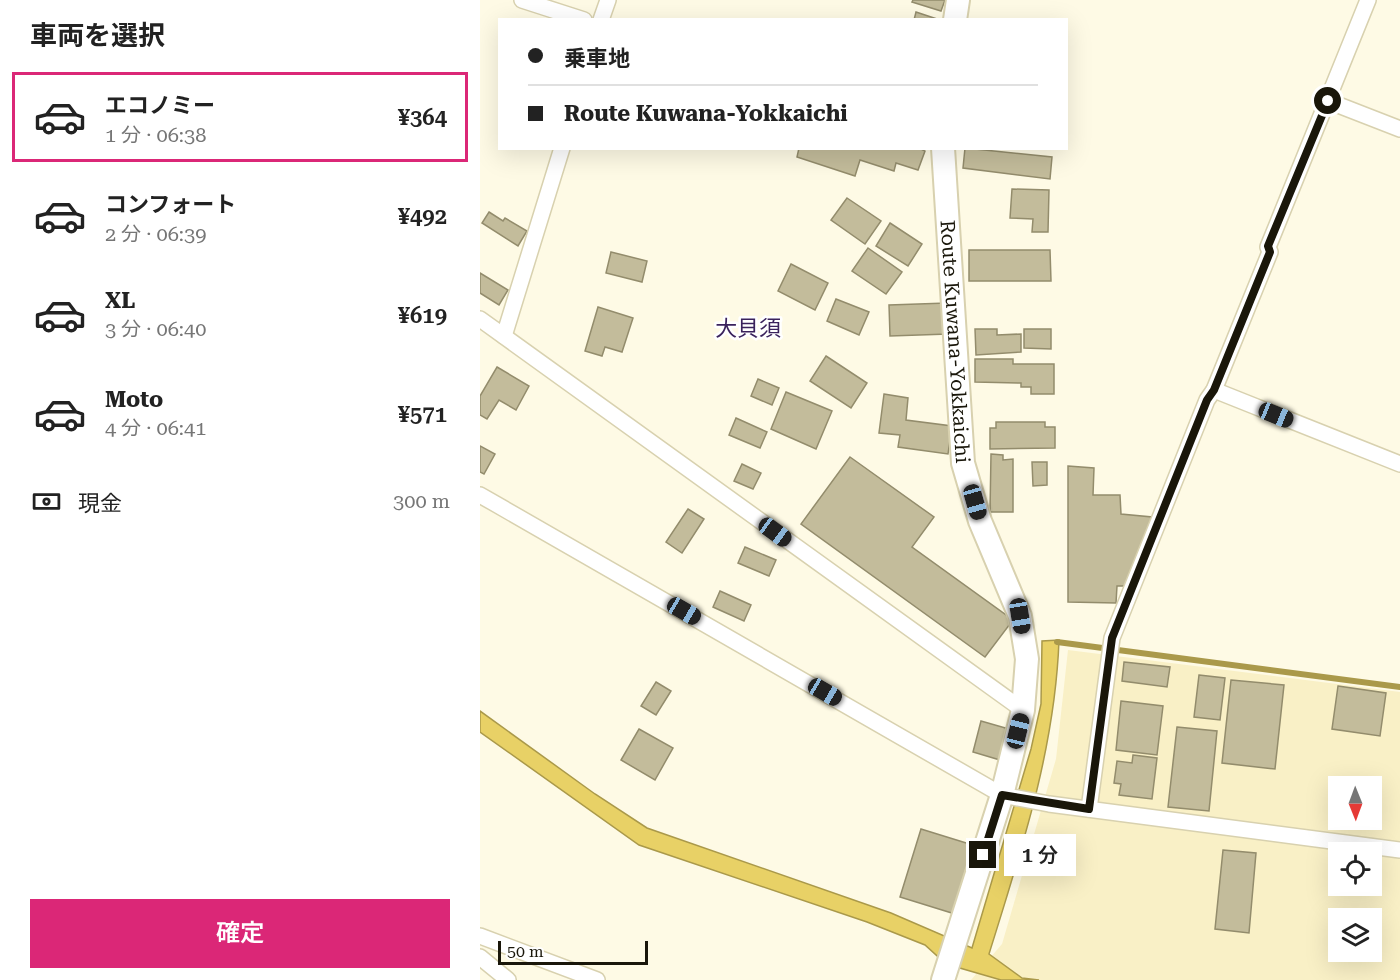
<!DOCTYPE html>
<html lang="ja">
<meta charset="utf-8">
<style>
:root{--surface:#fff;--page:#f2f2f2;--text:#222;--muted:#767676;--line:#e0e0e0;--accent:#db2777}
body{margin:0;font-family:"Roboto Serif","Noto Sans JP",serif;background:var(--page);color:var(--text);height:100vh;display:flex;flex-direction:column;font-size:22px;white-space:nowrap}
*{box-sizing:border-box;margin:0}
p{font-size:20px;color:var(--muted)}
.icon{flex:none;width:33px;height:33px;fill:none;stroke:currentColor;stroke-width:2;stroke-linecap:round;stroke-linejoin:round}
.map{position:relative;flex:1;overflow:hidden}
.drawer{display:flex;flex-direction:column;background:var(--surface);width:480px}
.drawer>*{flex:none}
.top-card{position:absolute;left:18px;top:18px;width:570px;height:132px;border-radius:0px;box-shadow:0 6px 24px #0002;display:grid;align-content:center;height:132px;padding:0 30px;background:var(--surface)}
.needle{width:39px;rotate:179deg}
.controls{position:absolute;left:848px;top:776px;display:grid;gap:12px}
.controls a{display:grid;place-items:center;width:54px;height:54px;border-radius:0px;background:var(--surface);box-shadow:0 6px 24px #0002;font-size:30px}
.scale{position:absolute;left:18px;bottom:15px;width:150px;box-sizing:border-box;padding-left:6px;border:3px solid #19160a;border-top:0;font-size:16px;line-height:21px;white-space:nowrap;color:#19160a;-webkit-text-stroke:4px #fff;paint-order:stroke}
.end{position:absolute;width:27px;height:27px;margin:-14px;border:8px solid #19160a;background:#fff;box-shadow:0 0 0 3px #fff}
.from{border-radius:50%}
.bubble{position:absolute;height:42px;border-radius:0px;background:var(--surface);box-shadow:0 6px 24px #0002;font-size:20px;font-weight:600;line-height:42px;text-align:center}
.car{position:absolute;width:18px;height:36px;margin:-18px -9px;border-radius:8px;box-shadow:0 0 4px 2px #0007;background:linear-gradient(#222 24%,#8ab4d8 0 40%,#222 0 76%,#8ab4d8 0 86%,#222 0)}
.top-card b{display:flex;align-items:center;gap:21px;height:57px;font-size:22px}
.top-card b+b{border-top:2px solid var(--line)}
.top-card i{width:15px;height:15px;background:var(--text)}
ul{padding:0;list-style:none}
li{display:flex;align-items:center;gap:18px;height:90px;margin:0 12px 9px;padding:0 18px;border:3px solid transparent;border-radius:0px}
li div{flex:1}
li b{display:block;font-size:22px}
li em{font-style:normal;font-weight:600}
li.current{border-color:var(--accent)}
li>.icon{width:54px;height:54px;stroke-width:1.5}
h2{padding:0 30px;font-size:27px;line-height:72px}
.pay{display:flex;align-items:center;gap:15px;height:66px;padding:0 30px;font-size:22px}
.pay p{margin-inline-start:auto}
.cta{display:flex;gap:12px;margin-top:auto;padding:12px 30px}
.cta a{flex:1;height:69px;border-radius:0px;background:var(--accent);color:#fff;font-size:24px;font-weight:600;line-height:69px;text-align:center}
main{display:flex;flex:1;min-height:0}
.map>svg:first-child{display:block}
.built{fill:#f9f0c6;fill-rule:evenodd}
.water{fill:#e8d166;stroke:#aa994a;stroke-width:1.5}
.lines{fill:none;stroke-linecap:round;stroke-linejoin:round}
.stream{stroke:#aa994a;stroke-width:6}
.building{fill:#c3bc9b;stroke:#938c6c;stroke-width:1.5}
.minor-casing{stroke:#d8d1af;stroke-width:18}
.secondary-casing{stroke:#d8d1af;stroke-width:26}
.minor{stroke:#fff;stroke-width:15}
.secondary{stroke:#fff;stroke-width:22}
.route{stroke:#19160a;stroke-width:8}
.labels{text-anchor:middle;stroke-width:5;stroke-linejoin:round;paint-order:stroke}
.street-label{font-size:20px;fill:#19160a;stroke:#fff}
.quarter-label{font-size:22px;fill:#3a225c;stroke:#fff}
</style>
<main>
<section class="drawer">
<h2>車両を選択</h2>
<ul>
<li class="current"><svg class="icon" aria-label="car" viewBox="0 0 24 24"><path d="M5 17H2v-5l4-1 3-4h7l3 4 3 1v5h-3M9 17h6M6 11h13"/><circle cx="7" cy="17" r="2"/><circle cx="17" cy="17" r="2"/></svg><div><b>エコノミー</b><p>1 分 · 06:38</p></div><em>¥364</em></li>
<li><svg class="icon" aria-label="car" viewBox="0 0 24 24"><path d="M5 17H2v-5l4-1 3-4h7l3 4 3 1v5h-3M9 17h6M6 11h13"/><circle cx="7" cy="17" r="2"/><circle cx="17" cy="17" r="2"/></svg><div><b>コンフォート</b><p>2 分 · 06:39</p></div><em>¥492</em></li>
<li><svg class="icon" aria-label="car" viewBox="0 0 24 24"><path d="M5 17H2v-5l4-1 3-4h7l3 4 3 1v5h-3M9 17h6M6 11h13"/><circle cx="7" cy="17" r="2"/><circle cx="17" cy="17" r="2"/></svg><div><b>XL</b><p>3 分 · 06:40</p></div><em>¥619</em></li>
<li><svg class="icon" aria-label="car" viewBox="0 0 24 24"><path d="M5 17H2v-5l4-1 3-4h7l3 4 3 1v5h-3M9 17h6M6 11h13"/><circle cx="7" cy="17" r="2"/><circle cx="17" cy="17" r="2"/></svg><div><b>Moto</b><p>4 分 · 06:41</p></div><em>¥571</em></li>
</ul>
<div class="pay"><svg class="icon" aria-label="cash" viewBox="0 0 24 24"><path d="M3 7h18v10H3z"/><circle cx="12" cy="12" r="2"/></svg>現金<p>300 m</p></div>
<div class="cta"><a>確定</a></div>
</section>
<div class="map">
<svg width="920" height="980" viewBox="0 0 920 980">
<rect width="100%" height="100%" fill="#fefae5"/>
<path class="built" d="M588 650 920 692V980H491L522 944 576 759ZM858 786H891V819H858ZM858 852H891V885H858ZM858 918H891V951H858Z"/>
<path class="water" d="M579 640C575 750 541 851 509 954L542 978 559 980H521L466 964 445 945 387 922 159 845 0 732V711L115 794 167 828 411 913 492 948 551 749 561 704 562 641Z"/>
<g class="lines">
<polyline class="stream" points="577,642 920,687"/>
</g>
<g class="building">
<polygon points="433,0 465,0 461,11 432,2"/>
<polygon points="436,12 460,20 434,20"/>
<polygon points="319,148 439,148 445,151 438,170 416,163 414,171 380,160 375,176 317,157"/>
<polygon points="485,148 572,157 570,179 483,168"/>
<polygon points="532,189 569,190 568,232 552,232 553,219 530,218"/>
<polygon points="367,198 401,221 385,244 351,220"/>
<polygon points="9,212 23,221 25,218 47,231 38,246 2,223"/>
<polygon points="410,223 442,244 428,266 396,246"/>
<polygon points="388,248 422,272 406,294 372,271"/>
<polygon points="489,250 570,250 571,281 489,281"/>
<polygon points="131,252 167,261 162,282 126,273"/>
<polygon points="311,264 348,283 335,310 298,291"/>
<polygon points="0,273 28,290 19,305 0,293"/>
<polygon points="356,299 389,312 379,335 347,321"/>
<polygon points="467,303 468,334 410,336 409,305"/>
<polygon points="118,307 153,318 142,352 125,347 122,356 105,351"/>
<polygon points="495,329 517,329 517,335 541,334 541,352 496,355"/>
<polygon points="544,329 571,329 571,349 544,348"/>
<polygon points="346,356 387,383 371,408 330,381"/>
<polygon points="495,359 533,359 533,364 574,364 574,394 551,394 551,387 541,387 541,383 495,382"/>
<polygon points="17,367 49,386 36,410 19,400 7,419 0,415 0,396"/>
<polygon points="278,379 299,388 292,405 271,396"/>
<polygon points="306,392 352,411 336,449 291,429"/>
<polygon points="404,394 428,398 426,420 472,426 468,454 418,447 420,435 399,433"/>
<polygon points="256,418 287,432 280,448 249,435"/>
<polygon points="516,422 565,422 565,427 575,427 575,448 510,449 510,428 516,428"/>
<polygon points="0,446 15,454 4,474 0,472"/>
<polygon points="511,454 523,455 523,460 533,459 533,512 510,512"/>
<polygon points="370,457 454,517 432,547 533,620 505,657 321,524"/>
<polygon points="552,462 567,462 567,485 553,486"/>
<polygon points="262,464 281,473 273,489 254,481"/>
<polygon points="588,466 614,468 613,495 640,495 641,514 672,517 645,586 637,586 636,603 588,602"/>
<polygon points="208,509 224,519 202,553 186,542"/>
<polygon points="265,547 296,560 289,576 258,563"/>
<polygon points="240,591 271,605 264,621 233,607"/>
<polygon points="644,662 690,667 687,687 642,681"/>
<polygon points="719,675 745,678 740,720 714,717"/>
<polygon points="751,680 804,685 795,769 742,763"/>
<polygon points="176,682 191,691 176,715 161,706"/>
<polygon points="858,686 906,693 900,736 852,729"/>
<polygon points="641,701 683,706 677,755 636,750"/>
<polygon points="501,721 529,729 520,760 493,752"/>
<polygon points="697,727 737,731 729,811 688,807"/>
<polygon points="159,729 193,748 175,780 141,760"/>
<polygon points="653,755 677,758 672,799 639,795 641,784 634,783 637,761 652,763"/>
<polygon points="441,829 496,846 475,914 420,897"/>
<polygon points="743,850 776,853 769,933 735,929"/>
</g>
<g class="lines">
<defs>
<g id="minor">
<polyline points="42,0 104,20"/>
<polyline points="121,20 128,0"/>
<polyline points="848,101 920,129"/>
<polyline points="0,319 543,710"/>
<polyline points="24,336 82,148"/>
<polyline points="734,390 920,464"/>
<polyline points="0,495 522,795 569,804 920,850"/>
<polyline points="609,809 632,638 727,400 734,390 790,252 788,247 888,0"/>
<polyline points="0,936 117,980"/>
<polyline points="0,957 28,980"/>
</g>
<g id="secondary">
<polyline points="475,20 478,0"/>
<path id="s1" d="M463 148 483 463 500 521 540 616 547 659 543 710 522 795 463 980"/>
</g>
</defs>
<use href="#minor" class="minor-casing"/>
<use href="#secondary" class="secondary-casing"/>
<use href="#minor" class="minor"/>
<use href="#secondary" class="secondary"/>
</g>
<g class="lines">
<polyline class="route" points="503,855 522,795 609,809 632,638 727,400 734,390 790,252 788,246 848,101"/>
</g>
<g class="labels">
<g class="street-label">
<text dy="7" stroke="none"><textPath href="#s1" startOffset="194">Route Kuwana-Yokkaichi</textPath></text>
</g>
<g class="quarter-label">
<text x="268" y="336">大貝須</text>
</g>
</g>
</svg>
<div class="controls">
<a><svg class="needle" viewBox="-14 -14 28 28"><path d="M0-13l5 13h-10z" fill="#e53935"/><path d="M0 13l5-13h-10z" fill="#767676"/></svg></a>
<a><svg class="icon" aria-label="locate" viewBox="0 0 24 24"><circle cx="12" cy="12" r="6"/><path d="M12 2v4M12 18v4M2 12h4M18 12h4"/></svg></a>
<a><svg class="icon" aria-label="layers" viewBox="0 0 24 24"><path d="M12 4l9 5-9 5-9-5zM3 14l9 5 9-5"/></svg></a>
</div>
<div class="scale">50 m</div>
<i class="end from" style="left:848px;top:101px"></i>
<i class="end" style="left:503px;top:855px"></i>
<div class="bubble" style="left:524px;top:834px;width:72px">1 分</div>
<i class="car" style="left:796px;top:415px;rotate:112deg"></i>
<i class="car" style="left:495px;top:502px;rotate:164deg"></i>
<i class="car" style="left:295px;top:532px;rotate:126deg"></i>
<i class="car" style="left:204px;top:611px;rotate:120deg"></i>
<i class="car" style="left:540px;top:616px;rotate:171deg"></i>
<i class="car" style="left:345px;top:692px;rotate:120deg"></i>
<i class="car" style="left:538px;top:731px;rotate:14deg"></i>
<div class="top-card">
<b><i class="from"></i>乗車地</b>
<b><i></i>Route Kuwana-Yokkaichi</b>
</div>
</div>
</main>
